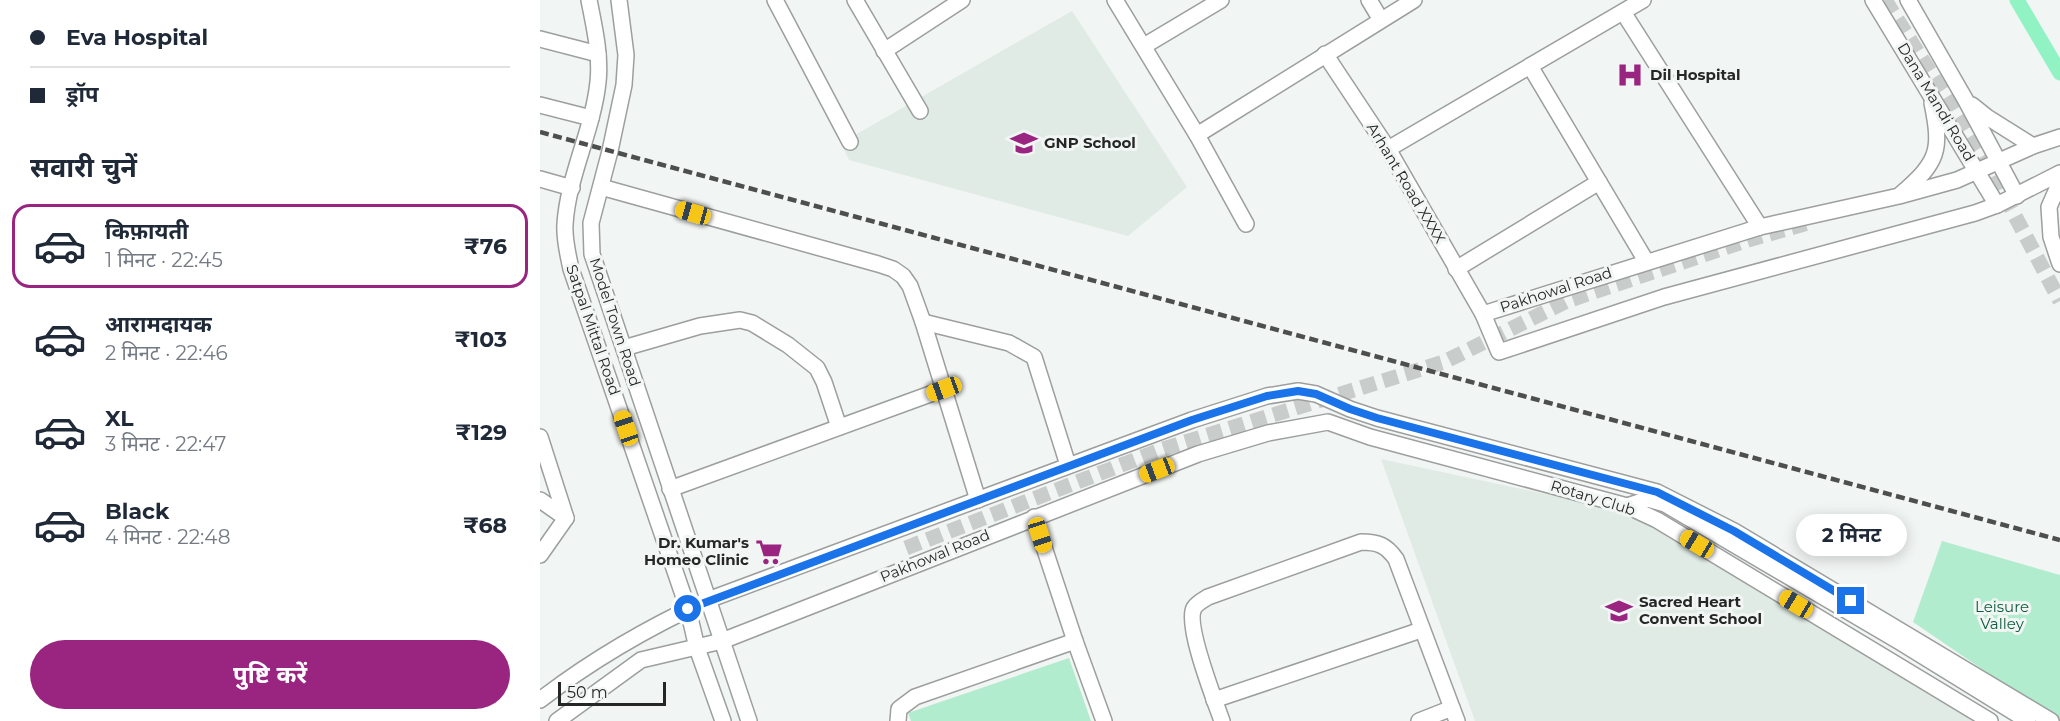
<!DOCTYPE html>
<html lang="hi">
<meta charset="utf-8">
<style>
:root{--surface:#fff;--page:#f2f2f3;--text:#1f2937;--muted:#747a83;--line:#e0e1e3;--accent:#9a2581}
body{margin:0;font-family:Montserrat,"Noto Sans Devanagari",sans-serif;background:var(--page);color:var(--text);height:100vh;display:flex;flex-direction:column;font-size:22px;white-space:nowrap}
*{box-sizing:border-box;margin:0}
p{font-size:20px;color:var(--muted)}
.icon{flex:none;width:33px;height:33px;fill:none;stroke:currentColor;stroke-width:2;stroke-linecap:round;stroke-linejoin:round}
.map{position:relative;flex:1;overflow:hidden}
.drawer{display:flex;flex-direction:column;background:var(--surface);width:540px}
.drawer>*{flex:none}
.hud{display:grid;align-content:center;height:132px;padding:0 30px;background:var(--surface)}
.scale{position:absolute;left:18px;bottom:15px;width:108px;box-sizing:border-box;padding-left:6px;border:3px solid #252626;border-top:0;font-size:16px;line-height:21px;white-space:nowrap;color:#252626;-webkit-text-stroke:4px #f1f5f3;paint-order:stroke}
.end{position:absolute;width:27px;height:27px;margin:-14px;border:8px solid #1a73e8;background:#fff;box-shadow:0 0 0 3px #fff}
.from{border-radius:50%}
.bubble{position:absolute;height:42px;border-radius:21px;background:var(--surface);box-shadow:0 3px 15px #0003;font-size:20px;font-weight:700;line-height:42px;text-align:center}
.car{position:absolute;width:18px;height:36px;margin:-18px -9px;border-radius:8px;box-shadow:0 0 4px 2px #0007;background:linear-gradient(#f5c518 24%,#345 0 40%,#f5c518 0 76%,#345 0 86%,#f5c518 0)}
.hud b{display:flex;align-items:center;gap:21px;height:57px;font-size:22px}
.hud b+b{border-top:2px solid var(--line)}
.hud i{width:15px;height:15px;background:var(--text)}
ul{padding:0;list-style:none}
li{display:flex;align-items:center;gap:18px;height:84px;margin:0 12px 9px;padding:0 18px;border:3px solid transparent;border-radius:18px}
li div{flex:1}
li b{display:block;font-size:22px}
li em{font-style:normal;font-weight:700}
li.active{border-color:var(--accent)}
li>.icon{width:54px;height:54px;stroke-width:1.5}
h2{padding:0 30px;font-size:27px;line-height:72px}
.cta{display:flex;gap:12px;margin-top:auto;padding:12px 30px}
.cta a{flex:1;height:69px;border-radius:36px;background:var(--accent);color:#fff;font-size:24px;font-weight:700;line-height:69px;text-align:center}
main{display:flex;flex:1;min-height:0}
.map>svg:first-child{display:block}
.built{fill:#e0ebe5}
.green{fill:#b2ecce}
.lines{fill:none;stroke-linecap:round;stroke-linejoin:round}
.canal{stroke:#91f3c3;stroke-width:15}
.minor-tunnel{stroke:#c8ccca;stroke-width:15;stroke-dasharray:15 8;stroke-linecap:butt}
.minor-casing{stroke:#9c9f9d;stroke-width:18}
.minor{stroke:#fff;stroke-width:15}
.rail{stroke:#4d4f4e;stroke-width:4.5;stroke-dasharray:9 4.5;stroke-linecap:butt}
.route{stroke:#1a73e8;stroke-width:8}
.labels{text-anchor:middle;stroke-width:6;stroke-linejoin:round;paint-order:stroke}
.poi-label{font-size:15px;font-weight:bold;fill:#252626;stroke:#f1f5f3;text-anchor:start}
.street-label{font-size:15px;fill:#252626;stroke:#f1f5f3}
.park-label{font-size:15px;fill:#0d5c3e;stroke:#f1f5f3}
</style>
<main>
<section class="drawer">
<div class="hud">
<b><i class="from"></i>Eva Hospital</b>
<b><i></i>ड्रॉप</b>
</div>
<h2>सवारी चुनें</h2>
<ul>
<li class="active"><svg class="icon" aria-label="car" viewBox="0 0 24 24"><path d="M5 17H2v-5l4-1 3-4h7l3 4 3 1v5h-3M9 17h6M6 11h13"/><circle cx="7" cy="17" r="2"/><circle cx="17" cy="17" r="2"/></svg><div><b>किफ़ायती</b><p>1 मिनट · 22:45</p></div><em>₹76</em></li>
<li><svg class="icon" aria-label="car" viewBox="0 0 24 24"><path d="M5 17H2v-5l4-1 3-4h7l3 4 3 1v5h-3M9 17h6M6 11h13"/><circle cx="7" cy="17" r="2"/><circle cx="17" cy="17" r="2"/></svg><div><b>आरामदायक</b><p>2 मिनट · 22:46</p></div><em>₹103</em></li>
<li><svg class="icon" aria-label="car" viewBox="0 0 24 24"><path d="M5 17H2v-5l4-1 3-4h7l3 4 3 1v5h-3M9 17h6M6 11h13"/><circle cx="7" cy="17" r="2"/><circle cx="17" cy="17" r="2"/></svg><div><b>XL</b><p>3 मिनट · 22:47</p></div><em>₹129</em></li>
<li><svg class="icon" aria-label="car" viewBox="0 0 24 24"><path d="M5 17H2v-5l4-1 3-4h7l3 4 3 1v5h-3M9 17h6M6 11h13"/><circle cx="7" cy="17" r="2"/><circle cx="17" cy="17" r="2"/></svg><div><b>Black</b><p>4 मिनट · 22:48</p></div><em>₹68</em></li>
</ul>
<div class="cta"><a>पुष्टि करें</a></div>
</section>
<div class="map">
<svg width="1520" height="721" viewBox="0 0 1520 721">
<rect width="100%" height="100%" fill="#f1f5f3"/>
<g class="built">
<polygon points="532,11 647,187 588,236 309,160 301,143"/>
<polygon points="841,459 1085,511 1187,565 1340,656 1432,721 935,721"/>
</g>
<g class="green">
<polygon points="1402,541 1520,575 1520,721 1515,721 1483,697 1373,622"/>
<polygon points="529,658 551,721 371,721 368,713"/>
</g>
<g class="lines">
<polyline class="canal" points="1477,0 1520,73"/>
<g class="minor-tunnel">
<polyline points="1345,0 1446,161 1520,301"/>
<polyline points="366,548 623,449 904,362 1027,301 1208,240 1268,223"/>
</g>
<defs>
<g id="minor">
<path d="M49 0C54 26 61 55 58 82 53 130 28 176 25 224 24 240 28 254 31 269L148 609 157 648 183 721"/>
<polyline points="79,0 86,55 84,85 70,151 51,223 52,254 209,721"/>
<polyline points="235,0 310,142"/>
<polyline points="315,0 380,111"/>
<polyline points="575,0 657,135 706,224"/>
<polyline points="829,0 841,20"/>
<polyline points="1333,0 1457,205"/>
<polyline points="1368,0 1425,99 1477,196"/>
<polyline points="1083,12 1220,227"/>
<polyline points="0,39 58,54"/>
<polyline points="604,46 681,0"/>
<polyline points="344,51 422,0"/>
<polyline points="785,54 848,149 943,314 959,352 1124,297 1435,213 1457,205 1520,173"/>
<polyline points="990,66 1106,261"/>
<polyline points="0,105 51,118"/>
<polyline points="1432,105 1447,117 1493,146"/>
<polyline points="657,135 874,0"/>
<polyline points="848,149 1103,0"/>
<polyline points="0,179 32,188"/>
<polyline points="1520,182 1509,207 1511,237 1520,264"/>
<polyline points="61,187 338,264 353,269 363,276 370,286 383,322 438,500"/>
<path d="M1361 194C1398 162 1402 151 1392 103"/>
<polyline points="916,269 1059,182"/>
<polyline points="943,314 1220,227 1359,196 1417,180 1493,146 1520,137"/>
<polyline points="383,322 469,343 494,357 528,465"/>
<polyline points="84,348 160,326 200,320 212,323 248,345 277,368 284,382 299,427"/>
<polyline points="0,437 26,518 0,555"/>
<polyline points="130,489 404,389"/>
<polyline points="0,500 26,518"/>
<polyline points="1087,506 1108,499 1125,504 1360,642 1488,721"/>
<polyline points="494,517 535,641"/>
<path d="M0 700C52 660 107 628 168 600L652 420 727 396 758 391 776 394 810 409 837 418 1117 492 1194 531 1511 721"/>
<polyline points="674,700 881,630"/>
<polyline points="17,721 101,660 182,641 658,454 728,433 788,422 830,437 1087,506 1117,520 1450,721"/>
<polyline points="358,721 359,709 375,697 535,641 564,721"/>
<path d="M682 721C675 701 645 625 654 608 657 603 663 600 668 597L821 542C838 542 846 545 856 559L912 708"/>
<polyline points="879,721 912,708 917,721"/>
</g>
</defs>
<use href="#minor" class="minor-casing"/>
<use href="#minor" class="minor"/>
<polyline class="rail" points="0,132 1520,540"/>
</g>
<g class="lines">
<polyline class="route" points="148,609 652,420 727,396 758,391 776,394 810,409 837,418 1117,492 1194,531 1311,601"/>
</g>
<defs>
<symbol id="hospital-bare" viewBox="-9 -9 18 18"><path d="M-5-5h3v3.5h4V-5h3V5h-3V1.5h-4V5h-3Z" fill="#9a2581" stroke="#f1f5f3" stroke-width="2.5" paint-order="stroke"/></symbol>
<symbol id="school-bare" viewBox="-9 -9 18 18"><path d="M0-5L7-2L0 1L-7-2ZM-4 1L0 2.5L4 1V4Q0 6-4 4Z" fill="#9a2581" stroke="#f1f5f3" stroke-width="2.5" paint-order="stroke"/></symbol>
<symbol id="supermarket-bare" viewBox="-9 -9 18 18"><path d="M-6-5.5h2.5l.6 2H6L4.5 2H-2.5L-4.4-4H-6ZM-1.5 3.2a1.3 1.3 0 1 0 .1 0ZM3 3.2a1.3 1.3 0 1 0 .1 0Z" fill="#9a2581" stroke="#f1f5f3" stroke-width="2.5" paint-order="stroke"/></symbol>
</defs>
<g fill-rule="evenodd">
<use href="#hospital-bare" x="1071" y="56" width="38" height="38"/>
<use href="#school-bare" x="465" y="124" width="38" height="38"/>
<use href="#supermarket-bare" x="210" y="533" width="38" height="38"/>
<use href="#school-bare" x="1060" y="592" width="38" height="38"/>
</g>
<g class="labels">
<g class="poi-label">
<text x="1110" y="80">Dil Hospital</text>
<text x="504" y="148">GNP School</text>
<text x="209" y="548" text-anchor="end">Dr. Kumar's<tspan x="209" dy="17">Homeo Clinic</tspan></text>
<text x="1099" y="607">Sacred Heart<tspan x="1099" dy="17">Convent School</tspan></text>
</g>
<g class="street-label">
<text transform="translate(1396 102) rotate(59)" y="5">Dana Mandi Road</text>
<text transform="translate(866 183) rotate(59)" y="5">Arhant Road XXXX</text>
<text transform="translate(1016 290) rotate(-18)" y="5">Pakhowal Road</text>
<text transform="translate(75 322) rotate(72)" y="5">Model Town Road</text>
<text transform="translate(53 330) rotate(71)" y="5">Satpal Mittal Road</text>
<text transform="translate(1053 498) rotate(17)" y="5">Rotary Club</text>
<text transform="translate(395 556) rotate(-22)" y="5">Pakhowal Road</text>
</g>
<g class="park-label">
<text x="1462" y="612">Leisure<tspan x="1462" dy="17">Valley</tspan></text>
</g>
</g>
</svg>
<div class="scale">50 m</div>
<i class="end from" style="left:148px;top:609px"></i>
<i class="end" style="left:1311px;top:601px"></i>
<div class="bubble" style="left:1256px;top:514px;width:111px">2 मिनट</div>
<i class="car" style="left:153px;top:213px;rotate:286deg"></i>
<i class="car" style="left:404px;top:389px;rotate:250deg"></i>
<i class="car" style="left:86px;top:428px;rotate:341deg"></i>
<i class="car" style="left:617px;top:470px;rotate:249deg"></i>
<i class="car" style="left:500px;top:535px;rotate:162deg"></i>
<i class="car" style="left:1157px;top:544px;rotate:301deg"></i>
<i class="car" style="left:1256px;top:604px;rotate:301deg"></i>
</div>
</main>
